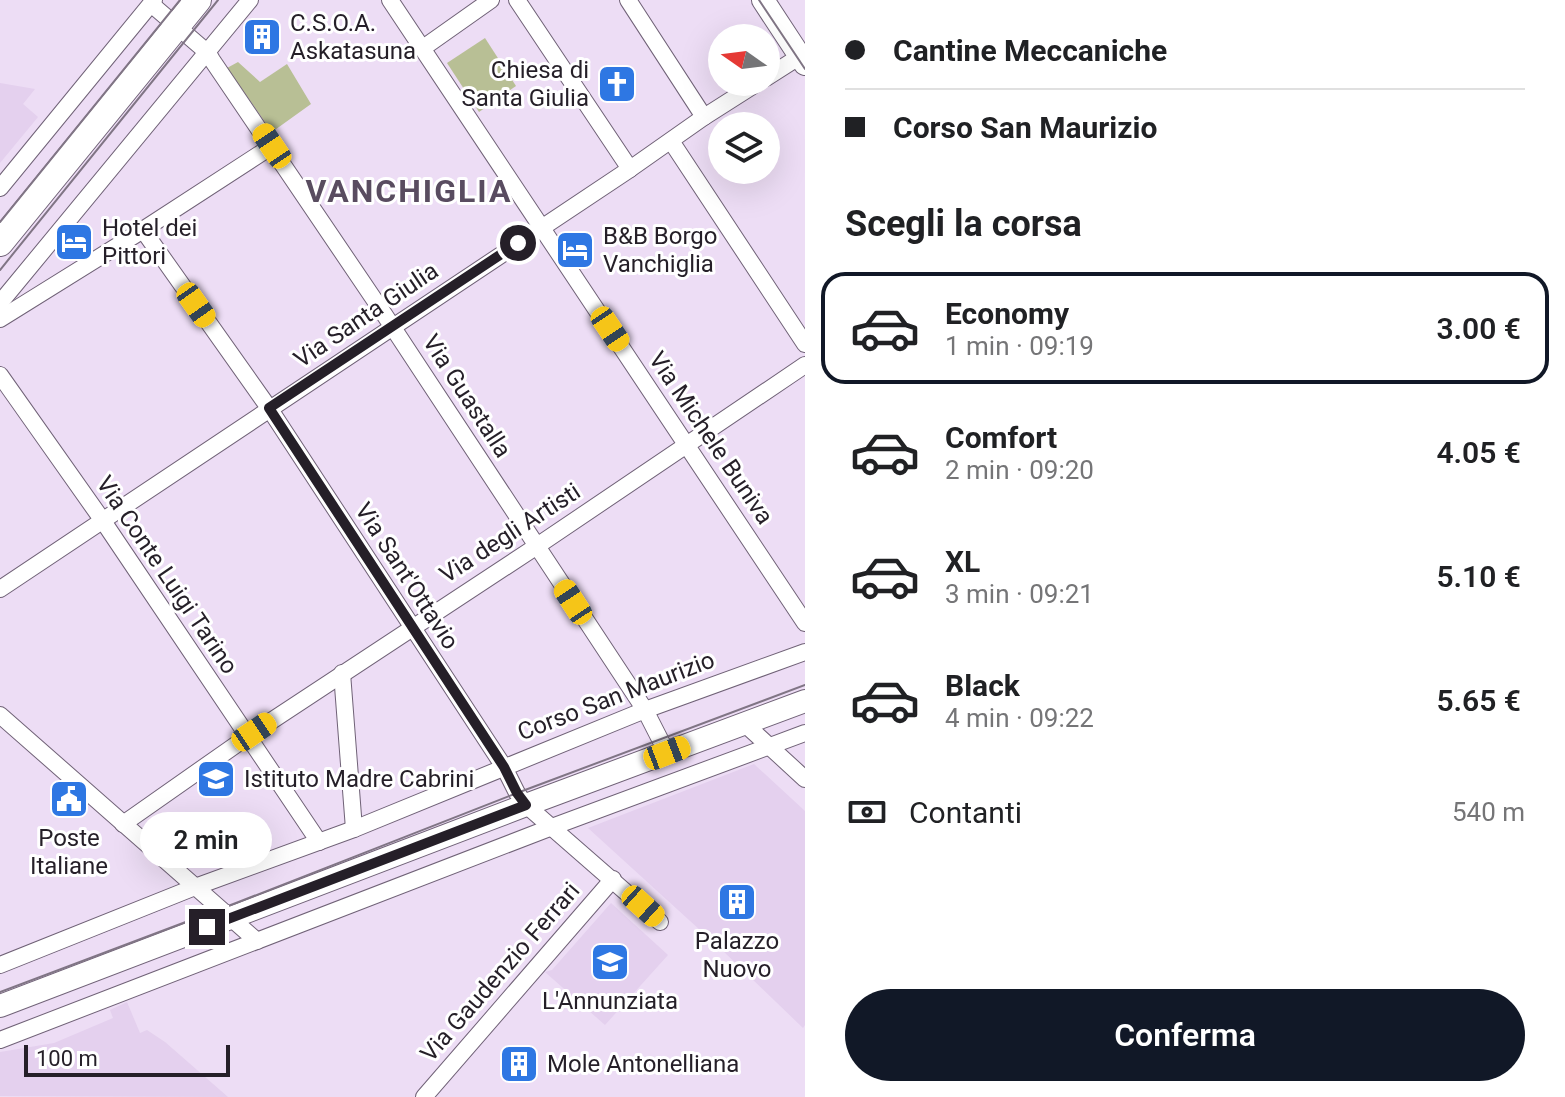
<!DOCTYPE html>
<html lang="it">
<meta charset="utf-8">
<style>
:root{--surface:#fff;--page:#f6f6f6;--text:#202124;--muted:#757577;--line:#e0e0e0;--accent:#111827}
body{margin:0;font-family:Roboto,sans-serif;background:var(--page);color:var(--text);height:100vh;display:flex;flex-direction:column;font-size:30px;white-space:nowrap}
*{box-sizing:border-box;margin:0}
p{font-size:26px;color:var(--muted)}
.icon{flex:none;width:44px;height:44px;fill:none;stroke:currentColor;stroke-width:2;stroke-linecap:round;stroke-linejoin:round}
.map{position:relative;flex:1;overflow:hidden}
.sheet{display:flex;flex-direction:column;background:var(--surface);width:760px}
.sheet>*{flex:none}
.hud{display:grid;align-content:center;height:176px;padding:0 40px;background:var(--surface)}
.needle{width:52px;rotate:284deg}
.controls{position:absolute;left:708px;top:24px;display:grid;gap:16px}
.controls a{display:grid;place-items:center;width:72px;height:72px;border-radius:50%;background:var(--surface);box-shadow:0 8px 32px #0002;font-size:40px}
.scale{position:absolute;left:24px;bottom:20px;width:206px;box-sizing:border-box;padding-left:8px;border:4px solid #251f28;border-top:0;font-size:22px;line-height:28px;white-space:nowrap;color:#251f28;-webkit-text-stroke:6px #fff;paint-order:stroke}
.end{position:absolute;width:36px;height:36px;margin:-18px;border:10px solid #251f28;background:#fff;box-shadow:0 0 0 4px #fff}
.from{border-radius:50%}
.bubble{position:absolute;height:56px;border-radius:28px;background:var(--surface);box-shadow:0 8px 32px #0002;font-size:26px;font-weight:600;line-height:56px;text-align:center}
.car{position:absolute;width:24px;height:48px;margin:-24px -12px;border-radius:10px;box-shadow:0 0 6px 2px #0007;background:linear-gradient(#f5c518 24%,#345 0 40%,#f5c518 0 76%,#345 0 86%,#f5c518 0)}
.hud b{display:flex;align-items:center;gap:28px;height:76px;font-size:30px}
.hud b+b{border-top:2px solid var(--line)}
.hud i{width:20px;height:20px;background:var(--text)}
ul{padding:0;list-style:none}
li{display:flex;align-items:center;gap:24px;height:112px;margin:0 16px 12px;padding:0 24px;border:4px solid transparent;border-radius:24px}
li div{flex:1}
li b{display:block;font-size:30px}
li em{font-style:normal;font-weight:600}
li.active{border-color:var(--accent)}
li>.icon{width:72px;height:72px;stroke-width:1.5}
h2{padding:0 40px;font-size:36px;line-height:96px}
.pay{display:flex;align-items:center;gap:20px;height:88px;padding:0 40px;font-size:30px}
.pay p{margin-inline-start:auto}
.button{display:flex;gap:16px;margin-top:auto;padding:16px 40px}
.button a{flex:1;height:92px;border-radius:48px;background:var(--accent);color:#fff;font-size:32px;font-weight:600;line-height:92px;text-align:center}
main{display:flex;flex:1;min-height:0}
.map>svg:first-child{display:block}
.built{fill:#e4d0ee}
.green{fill:#b8bf95}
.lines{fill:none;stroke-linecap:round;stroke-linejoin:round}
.street-casing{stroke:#706277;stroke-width:18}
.secondary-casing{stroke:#706277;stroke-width:24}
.primary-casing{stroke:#706277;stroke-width:28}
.street{stroke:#fff;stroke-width:16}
.secondary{stroke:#fff;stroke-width:22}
.primary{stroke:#fff;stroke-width:26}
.tram{stroke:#807585;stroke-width:2}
.route{stroke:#251f28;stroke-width:10}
.labels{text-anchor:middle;stroke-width:6;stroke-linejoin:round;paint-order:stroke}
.poi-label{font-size:24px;fill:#251f28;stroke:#fff;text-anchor:start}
.street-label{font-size:24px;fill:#251f28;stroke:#fff}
.district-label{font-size:32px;font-weight:bold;letter-spacing:2px;fill:#594c60;stroke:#fff}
</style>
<main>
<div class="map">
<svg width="805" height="1097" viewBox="0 0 805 1097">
<rect width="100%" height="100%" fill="#edddf5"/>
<g class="built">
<polygon points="0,83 35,89 23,104 38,117 0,163"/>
<polygon points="754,764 805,811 805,1025 803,1028 723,951 588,828"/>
<polygon points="611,903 668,955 605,1025 545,972 552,970"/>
<polygon points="127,1002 140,1033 147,1030 165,1042 228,1097 0,1096 0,1052 54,1043 113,1018 110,1010"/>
</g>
<g class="green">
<polygon points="485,38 516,86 479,112 447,63"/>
<polygon points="238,62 260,82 287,64 311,104 272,132 227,68"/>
</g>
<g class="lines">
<defs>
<g id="street">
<polyline points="390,0 805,623"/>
<polyline points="517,0 630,169"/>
<polyline points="628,0 704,117"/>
<polyline points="151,4 208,53 212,60 384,314 645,710 667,753"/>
<polyline points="423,48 491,0"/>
<polyline points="766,78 805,53"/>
<polyline points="671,141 805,344"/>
<polyline points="0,188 154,0"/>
<polyline points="143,230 269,408 504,767 517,793 526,805 660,922"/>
<polyline points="0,303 250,0"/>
<polyline points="0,319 135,235 272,146"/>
<polyline points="0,375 103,521 319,842"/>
<polyline points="0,589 630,169 704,117 759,82"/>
<polyline points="342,673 354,829"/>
<polyline points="0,715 257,941"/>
<polyline points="745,724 805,779"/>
<polyline points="123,824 247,737 537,546 805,365"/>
<polyline points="0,965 195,887 354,829 645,710 805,652"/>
<polyline points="0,1040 552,827 805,733"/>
<polyline points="424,1097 613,879"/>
</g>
<g id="secondary">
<polyline points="763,0 805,64"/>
<polyline points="0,1006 526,805 805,701"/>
</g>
<polyline id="primary" points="0,243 198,0"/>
</defs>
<use href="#street" class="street-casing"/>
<use href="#secondary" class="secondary-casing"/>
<use href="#primary" class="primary-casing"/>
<use href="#street" class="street"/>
<use href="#secondary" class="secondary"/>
<use href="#primary" class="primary"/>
<g class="tram">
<polyline points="759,0 805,69"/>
<polyline points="0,222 180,0"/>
<polyline points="0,270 218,0"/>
<polyline points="0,992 236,903 517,793 805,685"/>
</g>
</g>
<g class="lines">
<polyline class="route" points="207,927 526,805 517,793 504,767 269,408 518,243"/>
</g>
<defs>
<symbol id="building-square" viewBox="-11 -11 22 22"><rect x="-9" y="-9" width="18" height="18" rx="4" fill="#2e77e3" stroke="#fff"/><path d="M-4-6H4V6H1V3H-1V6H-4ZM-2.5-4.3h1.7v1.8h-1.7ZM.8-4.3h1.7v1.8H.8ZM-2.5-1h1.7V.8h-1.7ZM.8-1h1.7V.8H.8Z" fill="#fff"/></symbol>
<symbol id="church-square" viewBox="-11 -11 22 22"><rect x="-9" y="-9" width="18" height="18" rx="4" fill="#2e77e3" stroke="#fff"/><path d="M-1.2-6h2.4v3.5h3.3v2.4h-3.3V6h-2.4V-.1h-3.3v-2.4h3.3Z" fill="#fff"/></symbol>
<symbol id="hotel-square" viewBox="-11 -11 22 22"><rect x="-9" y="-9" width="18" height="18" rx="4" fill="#2e77e3" stroke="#fff"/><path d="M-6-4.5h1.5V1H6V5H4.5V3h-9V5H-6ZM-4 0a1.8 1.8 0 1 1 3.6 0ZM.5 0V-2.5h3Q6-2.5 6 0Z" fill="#fff"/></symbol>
<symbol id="school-square" viewBox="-11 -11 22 22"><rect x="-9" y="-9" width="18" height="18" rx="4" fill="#2e77e3" stroke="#fff"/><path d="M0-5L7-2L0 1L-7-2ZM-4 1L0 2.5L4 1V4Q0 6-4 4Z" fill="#fff"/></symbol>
<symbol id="civic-square" viewBox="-11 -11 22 22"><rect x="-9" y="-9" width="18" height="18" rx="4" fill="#2e77e3" stroke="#fff"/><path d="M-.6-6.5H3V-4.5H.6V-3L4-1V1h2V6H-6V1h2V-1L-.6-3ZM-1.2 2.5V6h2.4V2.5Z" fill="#fff"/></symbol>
</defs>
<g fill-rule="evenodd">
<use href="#building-square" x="240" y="15" width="44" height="44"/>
<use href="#church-square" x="595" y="62" width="44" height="44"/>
<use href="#hotel-square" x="52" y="220" width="44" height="44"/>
<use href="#hotel-square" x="553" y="228" width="44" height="44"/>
<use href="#school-square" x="194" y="757" width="44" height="44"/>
<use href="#civic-square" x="47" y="777" width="44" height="44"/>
<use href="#building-square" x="715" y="880" width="44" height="44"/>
<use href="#school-square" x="588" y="940" width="44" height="44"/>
<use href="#building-square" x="497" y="1042" width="44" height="44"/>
</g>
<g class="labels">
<g class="poi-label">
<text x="290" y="31">C.S.O.A.<tspan x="290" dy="28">Askatasuna</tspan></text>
<text x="589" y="78" text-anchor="end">Chiesa di<tspan x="589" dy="28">Santa Giulia</tspan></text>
<text x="102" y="236">Hotel dei<tspan x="102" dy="28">Pittori</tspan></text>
<text x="603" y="244">B&amp;B Borgo<tspan x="603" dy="28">Vanchiglia</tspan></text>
<text x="244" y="787">Istituto Madre Cabrini</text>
<text x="69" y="846" text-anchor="middle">Poste<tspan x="69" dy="28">Italiane</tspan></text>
<text x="737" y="949" text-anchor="middle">Palazzo<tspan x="737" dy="28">Nuovo</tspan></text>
<text x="610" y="1009" text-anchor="middle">L'Annunziata</text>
<text x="547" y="1072">Mole Antonelliana</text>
</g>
<g class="street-label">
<text transform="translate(366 315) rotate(-34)" y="8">Via Santa Giulia</text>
<text transform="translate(467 396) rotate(57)" y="8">Via Guastalla</text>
<text transform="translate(711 438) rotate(56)" y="8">Via Michele Buniva</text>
<text transform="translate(510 533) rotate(-33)" y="8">Via degli Artisti</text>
<text transform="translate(167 575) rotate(56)" y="8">Via Conte Luigi Tarino</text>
<text transform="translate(407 576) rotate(57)" y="8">Via Sant'Ottavio</text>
<text transform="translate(616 696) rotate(-21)" y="8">Corso San Maurizio</text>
<text transform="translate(500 972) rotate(-49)" y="8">Via Gaudenzio Ferrari</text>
</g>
<g class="district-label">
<text x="409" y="202">VANCHIGLIA</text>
</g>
</g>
</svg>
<div class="controls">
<a><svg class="needle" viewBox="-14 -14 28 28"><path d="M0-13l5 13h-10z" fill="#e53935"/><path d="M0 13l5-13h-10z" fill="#757577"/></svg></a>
<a><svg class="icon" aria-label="layers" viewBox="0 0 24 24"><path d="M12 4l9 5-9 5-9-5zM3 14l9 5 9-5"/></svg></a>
</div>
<div class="scale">100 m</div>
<i class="end from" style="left:518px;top:243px"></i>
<i class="end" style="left:207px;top:927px"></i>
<div class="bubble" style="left:140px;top:812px;width:132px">2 min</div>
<i class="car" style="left:272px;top:146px;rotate:326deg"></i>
<i class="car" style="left:196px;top:305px;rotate:145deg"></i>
<i class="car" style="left:610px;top:329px;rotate:146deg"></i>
<i class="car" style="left:573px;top:602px;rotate:327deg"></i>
<i class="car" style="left:254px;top:732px;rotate:56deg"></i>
<i class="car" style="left:667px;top:753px;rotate:69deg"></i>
<i class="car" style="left:643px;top:906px;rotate:132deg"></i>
</div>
<section class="sheet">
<div class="hud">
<b><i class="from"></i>Cantine Meccaniche</b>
<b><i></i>Corso San Maurizio</b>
</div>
<h2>Scegli la corsa</h2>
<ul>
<li class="active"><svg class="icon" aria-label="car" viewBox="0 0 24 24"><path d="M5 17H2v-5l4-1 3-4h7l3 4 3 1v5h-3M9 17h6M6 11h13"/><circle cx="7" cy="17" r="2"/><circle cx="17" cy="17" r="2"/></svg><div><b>Economy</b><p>1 min · 09:19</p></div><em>3.00 €</em></li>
<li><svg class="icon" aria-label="car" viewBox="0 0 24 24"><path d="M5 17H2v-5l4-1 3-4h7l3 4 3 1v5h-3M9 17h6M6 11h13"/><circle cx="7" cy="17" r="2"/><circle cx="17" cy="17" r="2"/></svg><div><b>Comfort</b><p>2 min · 09:20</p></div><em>4.05 €</em></li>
<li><svg class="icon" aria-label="car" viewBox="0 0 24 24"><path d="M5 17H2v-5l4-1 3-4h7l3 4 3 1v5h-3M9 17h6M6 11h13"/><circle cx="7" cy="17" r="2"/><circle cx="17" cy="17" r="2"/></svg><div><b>XL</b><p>3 min · 09:21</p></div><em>5.10 €</em></li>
<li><svg class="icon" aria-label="car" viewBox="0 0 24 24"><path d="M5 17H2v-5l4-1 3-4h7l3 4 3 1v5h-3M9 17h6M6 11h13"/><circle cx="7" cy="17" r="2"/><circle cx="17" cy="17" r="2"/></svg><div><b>Black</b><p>4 min · 09:22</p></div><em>5.65 €</em></li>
</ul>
<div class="pay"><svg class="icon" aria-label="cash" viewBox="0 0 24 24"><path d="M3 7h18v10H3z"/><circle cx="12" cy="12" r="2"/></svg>Contanti<p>540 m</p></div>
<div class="button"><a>Conferma</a></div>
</section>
</main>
